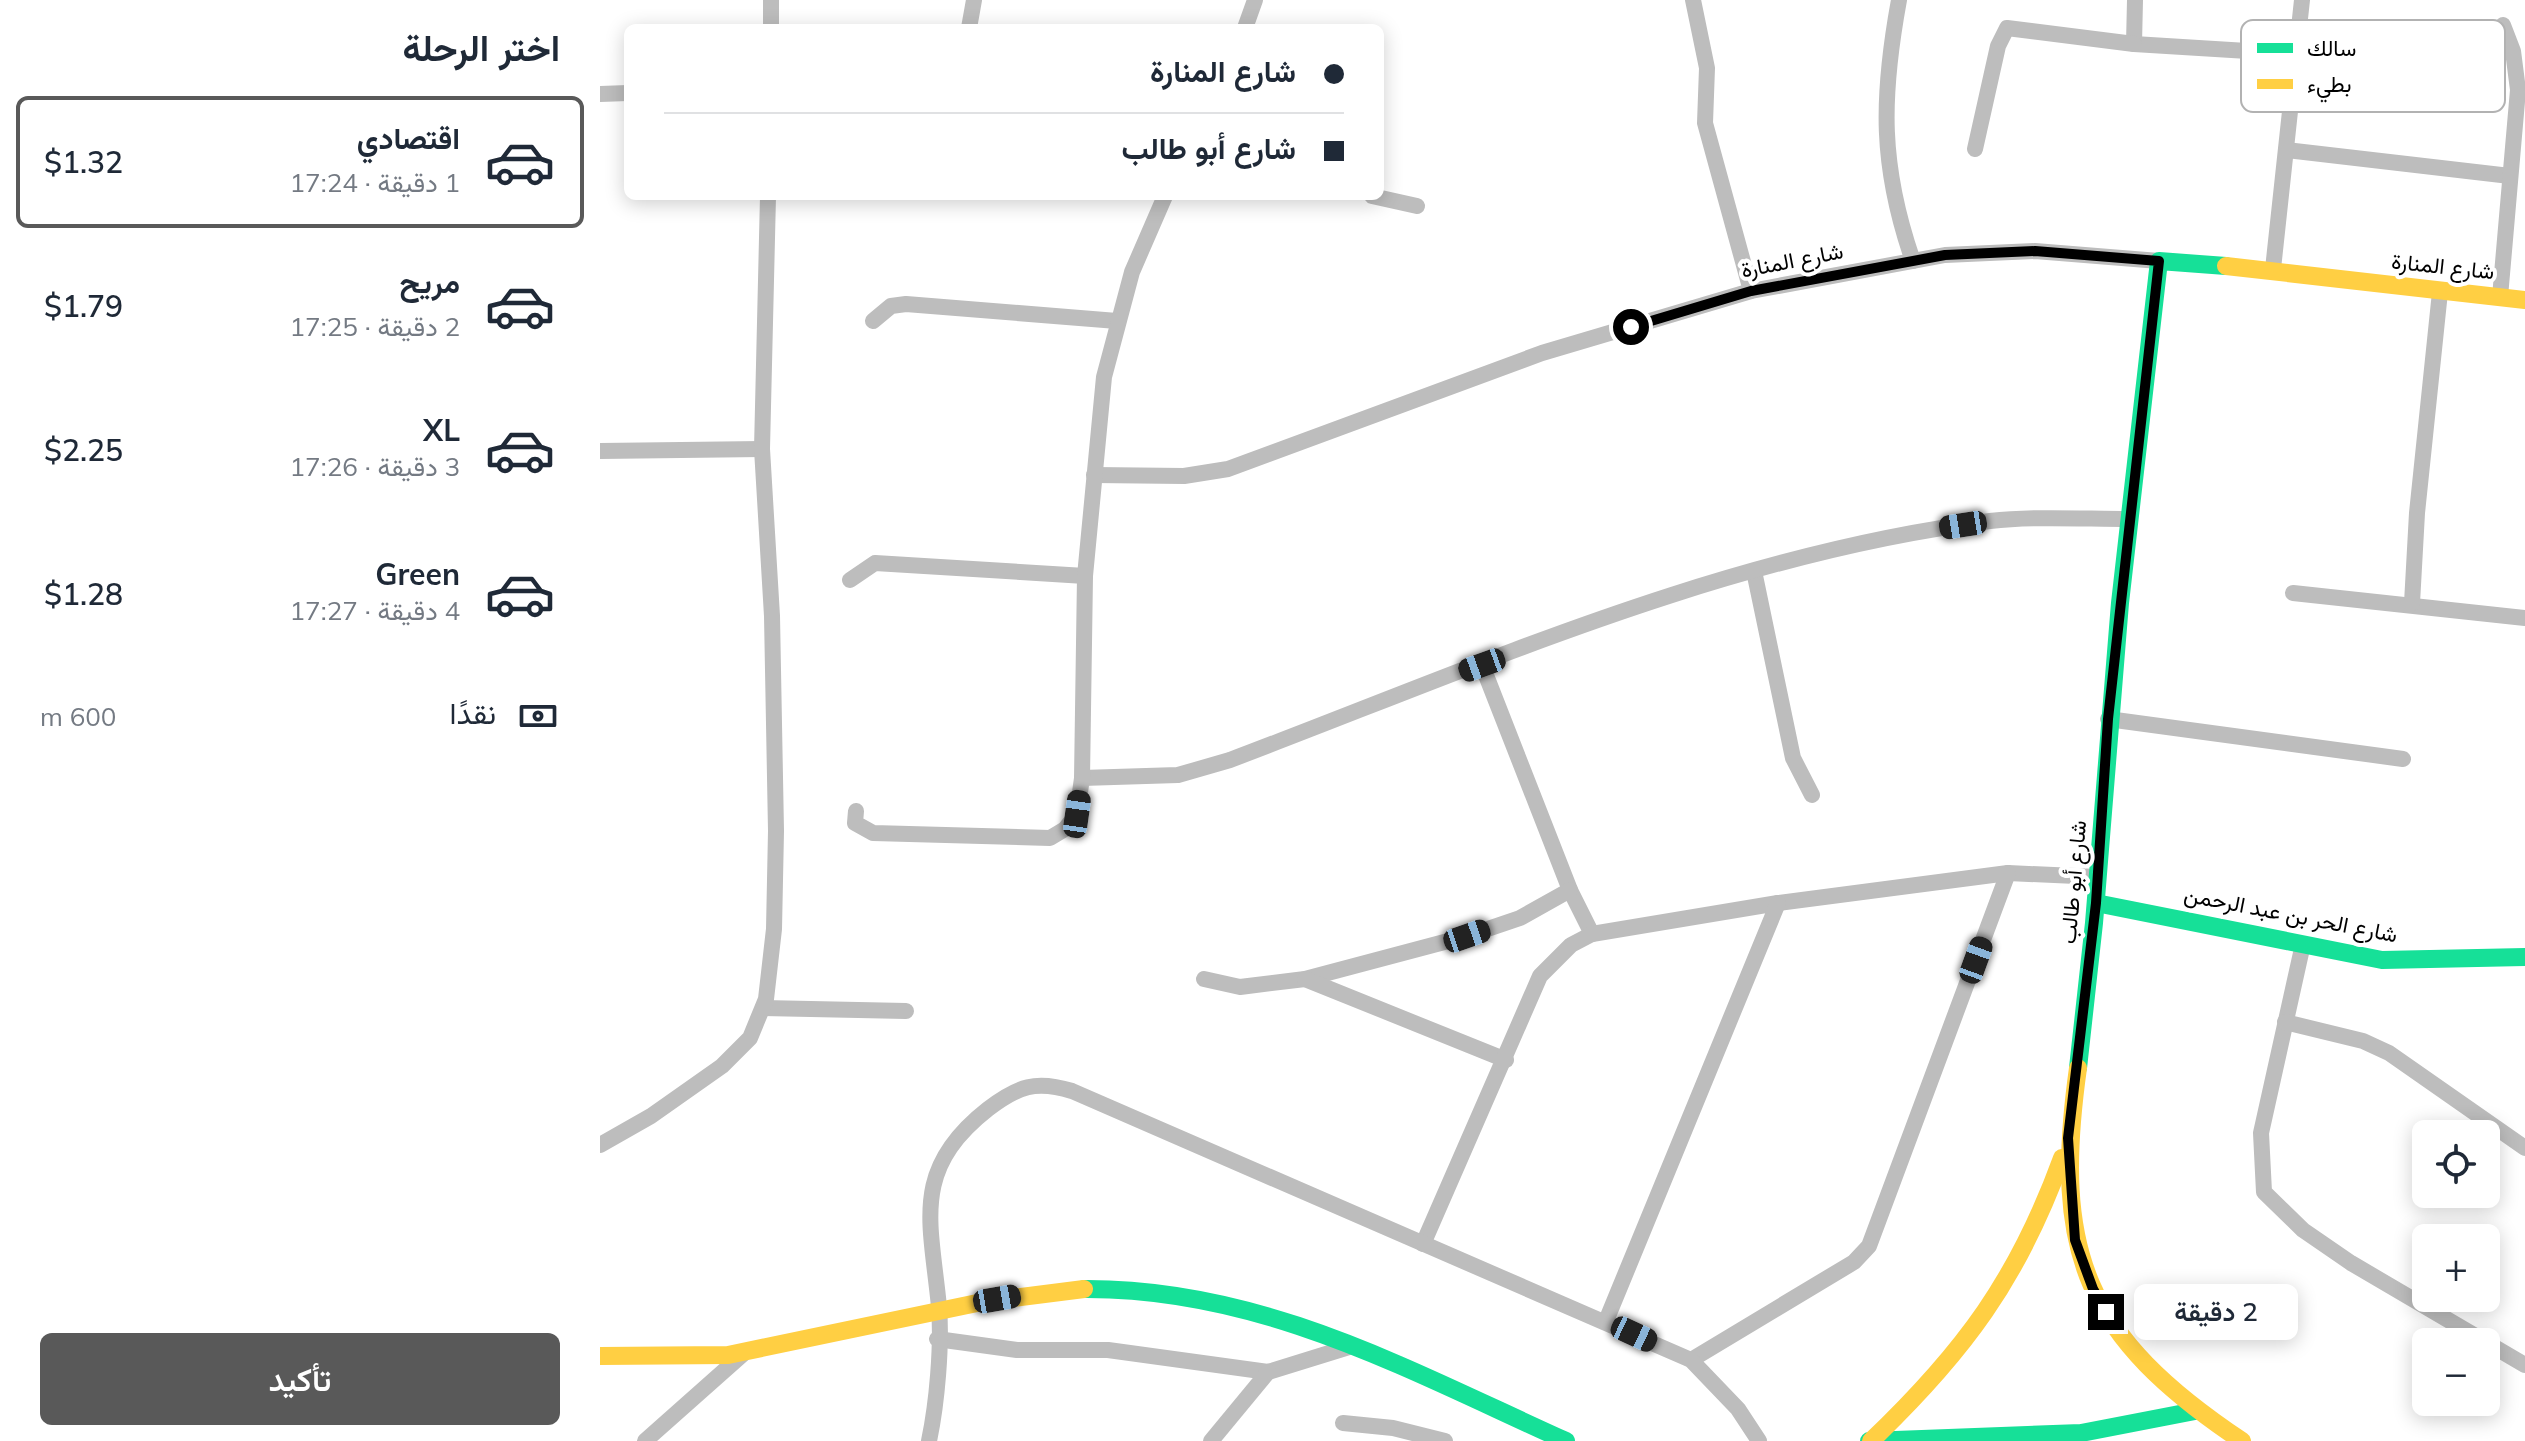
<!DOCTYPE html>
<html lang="ar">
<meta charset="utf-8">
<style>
:root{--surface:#fff;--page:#f6f6f7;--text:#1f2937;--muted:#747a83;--line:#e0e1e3;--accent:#595959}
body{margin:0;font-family:Mulish,Vazirmatn,sans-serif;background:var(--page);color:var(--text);direction:rtl;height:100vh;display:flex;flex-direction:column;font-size:30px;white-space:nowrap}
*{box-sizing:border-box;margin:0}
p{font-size:26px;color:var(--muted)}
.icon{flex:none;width:44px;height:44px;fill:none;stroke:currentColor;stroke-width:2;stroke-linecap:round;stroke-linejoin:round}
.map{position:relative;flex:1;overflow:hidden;direction:ltr}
.drawer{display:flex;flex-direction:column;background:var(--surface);width:600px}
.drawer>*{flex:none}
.hud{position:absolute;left:24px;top:24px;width:760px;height:176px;border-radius:12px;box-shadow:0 4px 20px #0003;direction:rtl;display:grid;align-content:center;height:176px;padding:0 40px;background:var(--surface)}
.tools{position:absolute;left:1812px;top:1120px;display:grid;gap:16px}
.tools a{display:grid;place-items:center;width:88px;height:88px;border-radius:12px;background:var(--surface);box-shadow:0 4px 20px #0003;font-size:40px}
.end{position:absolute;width:36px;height:36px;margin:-18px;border:10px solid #000;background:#fff;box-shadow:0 0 0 4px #fff}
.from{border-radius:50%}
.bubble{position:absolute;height:56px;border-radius:12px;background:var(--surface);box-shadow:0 4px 20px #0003;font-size:26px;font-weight:600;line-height:56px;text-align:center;direction:rtl}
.car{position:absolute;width:24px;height:48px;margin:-24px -12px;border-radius:10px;box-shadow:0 0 6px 2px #0007;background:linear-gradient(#222 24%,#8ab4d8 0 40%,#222 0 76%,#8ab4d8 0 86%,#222 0)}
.hud b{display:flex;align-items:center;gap:28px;height:76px;font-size:30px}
.hud b+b{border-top:2px solid var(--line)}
.hud i{width:20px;height:20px;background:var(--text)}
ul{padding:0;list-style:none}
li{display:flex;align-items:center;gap:24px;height:132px;margin:0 16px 12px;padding:0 24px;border:4px solid transparent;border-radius:12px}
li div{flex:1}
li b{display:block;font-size:30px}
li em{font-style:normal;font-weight:600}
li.on{border-color:var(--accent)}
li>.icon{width:72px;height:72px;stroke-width:1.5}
h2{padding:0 40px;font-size:36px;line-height:96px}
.pay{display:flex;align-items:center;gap:20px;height:88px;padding:0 40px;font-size:30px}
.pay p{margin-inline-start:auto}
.action{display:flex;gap:16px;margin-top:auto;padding:16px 40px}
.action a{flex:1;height:92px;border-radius:12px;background:var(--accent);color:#fff;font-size:32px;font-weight:600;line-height:92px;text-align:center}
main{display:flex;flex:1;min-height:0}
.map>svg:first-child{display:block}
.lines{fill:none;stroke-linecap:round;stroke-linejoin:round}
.street{stroke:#bdbdbd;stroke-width:16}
.fast{stroke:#16e098;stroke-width:18}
.slow{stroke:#ffcf43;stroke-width:18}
.route{stroke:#000;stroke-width:10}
.labels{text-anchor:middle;stroke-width:8;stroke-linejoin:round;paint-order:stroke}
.street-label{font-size:22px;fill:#000;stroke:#fff}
.key{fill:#fff;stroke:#b2b2b2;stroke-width:2}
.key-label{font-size:22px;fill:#000}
</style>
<main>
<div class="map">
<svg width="1925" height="1441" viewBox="0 0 1925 1441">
<rect width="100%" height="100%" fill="#fff"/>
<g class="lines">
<g class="street">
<polyline points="1093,0 1107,68 1105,123 1151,291"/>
<path d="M1299 0C1281 98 1280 166 1313 261"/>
<polyline points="1535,0 1534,44 1697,54"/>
<polyline points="171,28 171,0"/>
<polyline points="369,28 374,0"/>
<polyline points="645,28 655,0"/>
<polyline points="0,94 28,93"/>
<polyline points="1375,149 1398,46 1407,28 1534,44"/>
<polyline points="1686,150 1910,176"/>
<polyline points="772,196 817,206"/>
<polyline points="1673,269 1702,0"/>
<polyline points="1900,297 1918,90 1913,51 1903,25"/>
<polyline points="273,321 291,306 306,304 517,321"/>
<polyline points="0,451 162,449"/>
<polyline points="494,475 584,476 628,469 942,353 1151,291 1345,255 1435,251 1559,261"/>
<polyline points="1154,571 1193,758 1212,795"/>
<polyline points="250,580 275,563 485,576"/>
<polyline points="1693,593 1925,618"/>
<polyline points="1812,603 1817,513 1840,292"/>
<polyline points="882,665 970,890 992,934"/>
<polyline points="1508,719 1803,759"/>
<path d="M482 778 578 775 630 760C876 667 1126 554 1390 521 1436 516 1483 519 1529 519"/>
<polyline points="256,811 255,823 273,833 450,838 465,829 477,814 482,778 485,576 504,377 532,272 565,196"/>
<polyline points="1703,944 1661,1133 1664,1192 1703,1230 1751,1263 1925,1365"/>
<polyline points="604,979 640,987 705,979 867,936 920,918 970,890"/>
<polyline points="705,979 906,1060"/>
<polyline points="163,1008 306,1011"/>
<polyline points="1685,1022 1763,1041 1789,1053 1925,1148"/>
<polyline points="0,1145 51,1116 122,1066 150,1038 166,999 174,929 176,831 172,616 162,449 168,196"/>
<polyline points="823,1244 940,976 971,945 992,934 1178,903 1408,873 1498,877"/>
<polyline points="1006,1321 1178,903"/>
<polyline points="337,1339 417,1350 508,1350 668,1372 752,1346"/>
<polyline points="1091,1360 1254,1262 1269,1246 1408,873"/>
<polyline points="743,1423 793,1428 845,1441"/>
<polyline points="45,1441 143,1354"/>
<path d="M329 1441C337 1403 342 1346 339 1307 331 1222 310 1170 388 1109 418 1086 436 1080 472 1091L1091 1360 1138 1409 1159 1441"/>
<polyline points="611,1441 668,1372"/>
</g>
<g class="fast">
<polyline points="1496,903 1782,960 1925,957"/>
<polyline points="1478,1068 1494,923 1520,603 1559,261 1626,266"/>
<path d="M484 1289C662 1288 808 1370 966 1441"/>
<polyline points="1269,1441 1481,1433 1595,1411"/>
</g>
<g class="slow">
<polyline points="1626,266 1925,300"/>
<path d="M1478 1068C1452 1253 1485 1336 1642 1441"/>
<polyline points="0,1356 128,1355 382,1302 484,1289"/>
<path d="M1271 1441C1364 1352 1418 1279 1462 1158"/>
</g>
</g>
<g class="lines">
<polyline class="route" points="1031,327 1151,291 1345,255 1435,251 1559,261 1508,719 1496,903 1468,1138 1475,1240 1493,1289 1506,1312"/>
</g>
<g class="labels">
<g class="street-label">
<text transform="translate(1192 260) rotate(-11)" y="8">شارع المنارة</text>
<text transform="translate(1843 266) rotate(6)" y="8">شارع المنارة</text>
<text transform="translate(1473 882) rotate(-85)" y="8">شارع أبو طالب</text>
<text transform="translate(1691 914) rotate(11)" y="8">شارع الحر بن عبد الرحمن</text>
</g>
</g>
<rect x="1641" y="20" width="264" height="92" rx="12" class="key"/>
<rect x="1657" y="43" width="36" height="10" fill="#16e098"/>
<rect x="1657" y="79" width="36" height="10" fill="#ffcf43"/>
<g class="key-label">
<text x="1707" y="56">سالك</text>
<text x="1707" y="92">بطيء</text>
</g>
</svg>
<div class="tools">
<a><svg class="icon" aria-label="locate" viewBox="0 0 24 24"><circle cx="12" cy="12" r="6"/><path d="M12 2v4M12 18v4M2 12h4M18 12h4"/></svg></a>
<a>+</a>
<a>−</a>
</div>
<i class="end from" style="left:1031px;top:327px"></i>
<i class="end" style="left:1506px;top:1312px"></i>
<div class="bubble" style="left:1534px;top:1284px;width:164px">2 دقيقة</div>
<i class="car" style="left:1363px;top:525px;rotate:261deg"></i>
<i class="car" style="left:882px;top:665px;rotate:250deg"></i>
<i class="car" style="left:477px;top:814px;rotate:8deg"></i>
<i class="car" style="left:867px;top:936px;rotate:71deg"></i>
<i class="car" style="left:1376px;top:960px;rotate:20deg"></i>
<i class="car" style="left:397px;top:1299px;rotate:80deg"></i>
<i class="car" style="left:1034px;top:1334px;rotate:115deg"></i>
<div class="hud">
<b><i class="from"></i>شارع المنارة</b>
<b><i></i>شارع أبو طالب</b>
</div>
</div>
<section class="drawer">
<h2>اختر الرحلة</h2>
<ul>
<li class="on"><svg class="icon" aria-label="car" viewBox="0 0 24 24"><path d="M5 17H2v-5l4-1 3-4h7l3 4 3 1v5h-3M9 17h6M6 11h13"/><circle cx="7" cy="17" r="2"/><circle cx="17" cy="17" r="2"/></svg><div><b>اقتصادي</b><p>1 دقيقة · 17:24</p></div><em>$1.32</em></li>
<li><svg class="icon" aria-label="car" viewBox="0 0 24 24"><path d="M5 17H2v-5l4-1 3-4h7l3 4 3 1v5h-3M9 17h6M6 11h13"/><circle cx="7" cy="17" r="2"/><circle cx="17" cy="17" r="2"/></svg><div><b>مريح</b><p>2 دقيقة · 17:25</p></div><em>$1.79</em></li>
<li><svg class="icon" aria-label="car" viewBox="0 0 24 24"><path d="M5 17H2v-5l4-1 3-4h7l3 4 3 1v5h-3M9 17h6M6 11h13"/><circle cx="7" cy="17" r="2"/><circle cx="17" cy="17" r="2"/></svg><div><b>XL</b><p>3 دقيقة · 17:26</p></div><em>$2.25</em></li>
<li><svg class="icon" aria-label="car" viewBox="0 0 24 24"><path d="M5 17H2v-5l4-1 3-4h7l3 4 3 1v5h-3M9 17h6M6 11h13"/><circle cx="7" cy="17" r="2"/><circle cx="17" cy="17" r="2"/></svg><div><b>Green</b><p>4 دقيقة · 17:27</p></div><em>$1.28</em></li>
</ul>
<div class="pay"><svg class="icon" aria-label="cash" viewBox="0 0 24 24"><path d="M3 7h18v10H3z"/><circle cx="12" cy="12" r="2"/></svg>نقدًا<p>600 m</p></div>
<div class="action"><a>تأكيد</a></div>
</section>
</main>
